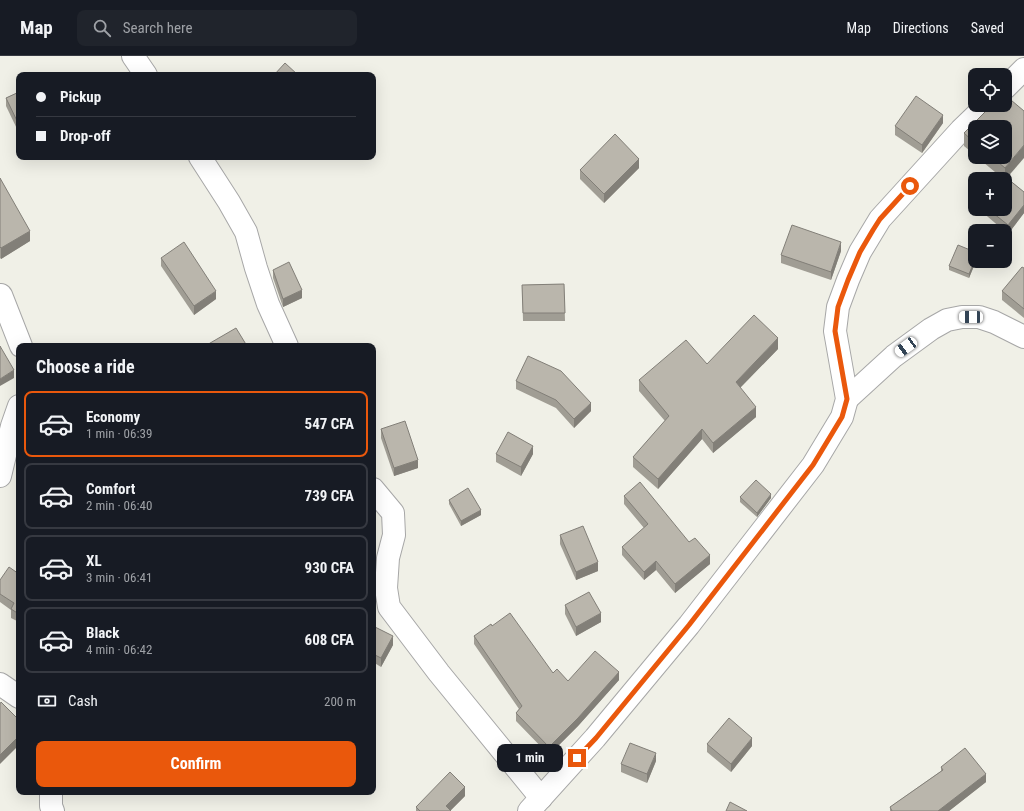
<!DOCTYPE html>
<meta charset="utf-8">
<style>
:root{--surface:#171b24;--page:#20242c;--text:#f1f3f6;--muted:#9ea1a6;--line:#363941;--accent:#ea580c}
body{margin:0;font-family:"Roboto Condensed",sans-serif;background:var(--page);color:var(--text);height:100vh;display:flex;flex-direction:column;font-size:15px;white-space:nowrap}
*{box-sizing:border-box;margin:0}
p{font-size:13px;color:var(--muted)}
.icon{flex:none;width:22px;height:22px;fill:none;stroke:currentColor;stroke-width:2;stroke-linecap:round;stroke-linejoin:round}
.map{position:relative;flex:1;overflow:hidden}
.drawer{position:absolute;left:16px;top:287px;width:360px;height:452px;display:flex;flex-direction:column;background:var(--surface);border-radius:8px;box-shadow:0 4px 16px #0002}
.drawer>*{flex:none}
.top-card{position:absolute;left:16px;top:16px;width:360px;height:88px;border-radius:8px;box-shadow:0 4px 16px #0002;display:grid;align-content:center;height:88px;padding:0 20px;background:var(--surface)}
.buttons{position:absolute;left:968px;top:12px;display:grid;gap:8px}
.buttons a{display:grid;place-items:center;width:44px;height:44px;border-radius:8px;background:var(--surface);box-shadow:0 4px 16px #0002;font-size:20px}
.end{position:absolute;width:18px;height:18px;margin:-9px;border:5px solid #ea580c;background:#fff;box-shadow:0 0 0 2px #fff}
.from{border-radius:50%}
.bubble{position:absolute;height:28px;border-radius:8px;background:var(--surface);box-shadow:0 4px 16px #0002;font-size:13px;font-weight:700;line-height:28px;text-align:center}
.car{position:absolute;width:12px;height:24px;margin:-12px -6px;border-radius:5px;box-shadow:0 0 3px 1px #0007;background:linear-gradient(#fff 24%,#345 0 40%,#fff 0 76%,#345 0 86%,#fff 0)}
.top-card b{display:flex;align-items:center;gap:14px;height:38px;font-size:15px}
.top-card b+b{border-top:1px solid var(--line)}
.top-card i{width:10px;height:10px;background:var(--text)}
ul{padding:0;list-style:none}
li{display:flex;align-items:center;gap:12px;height:66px;margin:0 8px 6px;padding:0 12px;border:2px solid var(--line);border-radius:8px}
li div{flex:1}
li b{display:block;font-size:15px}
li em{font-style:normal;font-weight:700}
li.selected{border-color:var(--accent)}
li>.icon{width:36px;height:36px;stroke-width:1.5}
h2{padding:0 20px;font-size:18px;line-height:48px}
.pay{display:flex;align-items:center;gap:10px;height:44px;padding:0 20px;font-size:15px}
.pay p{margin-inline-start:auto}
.cta{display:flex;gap:8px;margin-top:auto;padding:8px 20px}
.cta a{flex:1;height:46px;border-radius:8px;background:var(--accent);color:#fff;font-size:16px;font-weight:700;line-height:46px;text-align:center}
header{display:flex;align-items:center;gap:24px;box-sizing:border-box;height:56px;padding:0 20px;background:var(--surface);border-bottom:1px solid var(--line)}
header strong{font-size:19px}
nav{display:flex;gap:22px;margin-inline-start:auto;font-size:14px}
.search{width:280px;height:36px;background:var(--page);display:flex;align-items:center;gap:10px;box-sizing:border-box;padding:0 14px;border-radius:8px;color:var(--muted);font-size:15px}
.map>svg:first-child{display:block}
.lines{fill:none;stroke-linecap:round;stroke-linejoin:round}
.minor-casing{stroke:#a7a7a7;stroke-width:24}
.minor{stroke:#fff;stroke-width:22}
.wall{fill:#a09d94}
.shaded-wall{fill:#827f78}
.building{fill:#bab6ac;stroke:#827f78}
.route{stroke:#ea580c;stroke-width:5}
</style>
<header>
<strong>Map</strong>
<div class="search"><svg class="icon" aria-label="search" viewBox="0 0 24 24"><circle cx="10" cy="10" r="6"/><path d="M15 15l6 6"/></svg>Search here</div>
<nav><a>Map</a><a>Directions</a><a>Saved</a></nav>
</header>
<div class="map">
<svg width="1024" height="755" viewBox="0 0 1024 755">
<rect width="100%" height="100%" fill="#f0f0e7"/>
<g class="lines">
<defs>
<g id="minor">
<polyline points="133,0 146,19"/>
<polyline points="1005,32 1024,13"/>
<polyline points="200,101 229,146 246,176 256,212 268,248 287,290"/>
<polyline points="1,239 21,290"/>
<polyline points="847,343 894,300 931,273 947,264 962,261 979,261 994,266 1024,281"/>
<polyline points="0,420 12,370 19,350"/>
<polyline points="373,433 393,457 394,479 388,502 386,532 389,551 439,617 541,742"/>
<polyline points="0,628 19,641"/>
<polyline points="51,736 51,750 53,755"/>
<polyline points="529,755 595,682 689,569 813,409 842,361 847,343 835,275 838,251 848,224 860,196 880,163 961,74 987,49"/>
</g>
</defs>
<use href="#minor" class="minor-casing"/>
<use href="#minor" class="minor"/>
</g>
<g class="wall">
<polygon points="19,36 19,77 6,50 6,42"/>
<polygon points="1005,49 1007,122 1024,136 1024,157 1008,178 981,155 981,153 1005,153 1001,121 977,101 1005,101 975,71 975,99 964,90 964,77"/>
<polygon points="943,67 922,97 895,79 895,70"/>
<polygon points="639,112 604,147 580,123 580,114"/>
<polygon points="0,122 30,185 1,203 0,202"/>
<polygon points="841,195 831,224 781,207 781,199"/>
<polygon points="161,202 216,243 194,259 161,210"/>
<polygon points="976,205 969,222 949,214 949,210"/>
<polygon points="1024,212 1024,262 1002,244 1002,235"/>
<polygon points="273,214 302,242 283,251 273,222"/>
<polygon points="564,228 565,265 523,265 522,229"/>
<polygon points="778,293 740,332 756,361 713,397 702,383 658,433 633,411 633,401 665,365 639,335 639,324 707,308"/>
<polygon points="516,325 591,355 574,372 556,352 516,333"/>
<polygon points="381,373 418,412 394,420 381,382"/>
<polygon points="496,398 533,398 521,420 496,406"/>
<polygon points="624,440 689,486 710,508 675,537 656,514 644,524 622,499 622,491 644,472 624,448"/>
<polygon points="740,441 771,442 757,461 740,446"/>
<polygon points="449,444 481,459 461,470 449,448"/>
<polygon points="560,479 598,515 576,524 560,488"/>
<polygon points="19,518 19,566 11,562 11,554 0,546 0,524"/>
<polygon points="565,549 601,566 576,580 565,558"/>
<polygon points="373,570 393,589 381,611 373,606"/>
<polygon points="492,570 553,617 568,625 619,624 578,670 549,699 516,665 516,657 519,653 474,588 474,580"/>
<polygon points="707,688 752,690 731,716 707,696"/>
<polygon points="656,705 647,727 621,716 621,708"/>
<polygon points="941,711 986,726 949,755 890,755 890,751 941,715"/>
<polygon points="465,740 451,754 451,755 416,755 416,751"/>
</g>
<g class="shaded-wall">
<polygon points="943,59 943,67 922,97 922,89"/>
<polygon points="1024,89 1024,102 1005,124 1005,112"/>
<polygon points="639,103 639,112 604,147 604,138"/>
<polygon points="1024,149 1024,157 1008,178 1008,169"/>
<polygon points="30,175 30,185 1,203 1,192"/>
<polygon points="841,186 841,195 831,224 831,216"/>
<polygon points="975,204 975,205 976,205 969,222 969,218"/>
<polygon points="302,234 302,242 283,251 283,243"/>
<polygon points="216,235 216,243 194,259 194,250"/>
<polygon points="778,282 778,293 736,336 736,326"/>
<polygon points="14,314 14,322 0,330 0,323"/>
<polygon points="591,347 591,355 574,372 574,363"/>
<polygon points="756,351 756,361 713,397 713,387"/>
<polygon points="702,373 702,383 658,433 658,423"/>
<polygon points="533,390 533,398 521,420 521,411"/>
<polygon points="418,404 418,412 394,420 394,412"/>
<polygon points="771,438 771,442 757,461 757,457"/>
<polygon points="481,454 481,459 461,470 461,465"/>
<polygon points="710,499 710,508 675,537 675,528"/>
<polygon points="656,505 656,514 644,524 644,516"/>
<polygon points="598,506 598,515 576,524 576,516"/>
<polygon points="601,557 601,566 576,580 576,571"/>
<polygon points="393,580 393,589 381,611 381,602"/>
<polygon points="619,616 619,624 578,670 549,699 549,691"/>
<polygon points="19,680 19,689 0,708 0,699"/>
<polygon points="752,682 752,690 731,716 731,708"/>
<polygon points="656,697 656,705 647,727 647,718"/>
<polygon points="986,718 986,726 949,755 938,755"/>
<polygon points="465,731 465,740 450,755 446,750"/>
</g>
<g class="building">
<polygon points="285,7 298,19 274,19"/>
<polygon points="19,36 19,69 6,42"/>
<polygon points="1005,39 1024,55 1024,89 1005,112 992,101 1005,101 1005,71 975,71 975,87 964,77 992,49 1005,49"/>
<polygon points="916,40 943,59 922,89 895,70"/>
<polygon points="615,78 639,103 604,138 580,114"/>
<polygon points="1003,119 1024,136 1024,149 1008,169 988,153 1005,153 1005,123 1000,123"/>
<polygon points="0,122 30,175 1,192 0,191"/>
<polygon points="792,169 841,186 831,216 781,199"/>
<polygon points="184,186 216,235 194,250 161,202"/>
<polygon points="958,189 975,196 975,204 969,218 949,210"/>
<polygon points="289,206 302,234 283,243 273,214"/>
<polygon points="1022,211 1024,212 1024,253 1002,235"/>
<polygon points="564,228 565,257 523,257 522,229"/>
<polygon points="754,259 778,282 736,326 756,351 713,387 702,373 658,423 633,401 669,360 639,324 686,284 707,308"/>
<polygon points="236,272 247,290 205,290"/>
<polygon points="0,290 14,314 0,323"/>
<polygon points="528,300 561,315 591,347 574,363 556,344 516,325"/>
<polygon points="405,365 418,404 394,412 381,373"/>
<polygon points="508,376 533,390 521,411 496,398"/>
<polygon points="756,424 771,438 757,457 740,441"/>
<polygon points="640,426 689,486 695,482 710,499 675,528 656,505 644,516 622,491 648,468 624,440"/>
<polygon points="468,432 481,454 461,465 449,444"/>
<polygon points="583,470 598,506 576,516 560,479"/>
<polygon points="9,511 19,518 19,558 11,553 14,547 0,538 0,524"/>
<polygon points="589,536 601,557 576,571 565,549"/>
<polygon points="510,557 553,617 557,613 568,625 595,595 619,616 578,662 549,691 516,657 522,650 474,580 491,568 492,570"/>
<polygon points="373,570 393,580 381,602 373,598"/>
<polygon points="1,646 19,664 19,680 0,699 0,648"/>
<polygon points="729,662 752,682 731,708 707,688"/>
<polygon points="630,687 656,697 647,718 621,708"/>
<polygon points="965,692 986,718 938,755 892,755 890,751 943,714 941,711"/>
<polygon points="450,716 465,731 446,750 451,755 420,755 416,751"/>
<polygon points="730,746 747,755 726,755"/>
</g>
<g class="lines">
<polyline class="route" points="577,702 596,682 689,569 813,409 842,361 847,343 835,275 838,251 848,224 860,196 873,174 880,163 910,130"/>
</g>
</svg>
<div class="buttons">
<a><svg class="icon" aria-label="locate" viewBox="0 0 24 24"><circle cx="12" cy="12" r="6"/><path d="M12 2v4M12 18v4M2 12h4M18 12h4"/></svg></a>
<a><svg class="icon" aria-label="layers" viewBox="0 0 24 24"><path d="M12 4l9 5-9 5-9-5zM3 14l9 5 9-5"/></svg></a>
<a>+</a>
<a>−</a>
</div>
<i class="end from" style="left:910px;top:130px"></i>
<i class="end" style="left:577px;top:702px"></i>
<div class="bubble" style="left:497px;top:688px;width:66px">1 min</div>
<i class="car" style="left:971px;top:261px;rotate:271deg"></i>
<i class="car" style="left:906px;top:291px;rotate:234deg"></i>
<div class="top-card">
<b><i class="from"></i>Pickup</b>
<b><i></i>Drop-off</b>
</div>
<section class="drawer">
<h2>Choose a ride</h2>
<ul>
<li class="selected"><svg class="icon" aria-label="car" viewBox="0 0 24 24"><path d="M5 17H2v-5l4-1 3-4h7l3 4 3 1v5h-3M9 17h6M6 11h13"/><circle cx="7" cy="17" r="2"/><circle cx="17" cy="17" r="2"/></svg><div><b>Economy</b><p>1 min · 06:39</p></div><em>547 CFA</em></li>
<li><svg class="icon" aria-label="car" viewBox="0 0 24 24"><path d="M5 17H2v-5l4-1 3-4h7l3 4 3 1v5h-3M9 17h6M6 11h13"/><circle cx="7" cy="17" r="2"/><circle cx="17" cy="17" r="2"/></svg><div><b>Comfort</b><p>2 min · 06:40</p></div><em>739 CFA</em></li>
<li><svg class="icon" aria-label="car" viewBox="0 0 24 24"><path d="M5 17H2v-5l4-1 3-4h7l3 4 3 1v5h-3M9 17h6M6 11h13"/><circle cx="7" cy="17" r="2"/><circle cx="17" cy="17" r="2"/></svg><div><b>XL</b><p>3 min · 06:41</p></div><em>930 CFA</em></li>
<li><svg class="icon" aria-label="car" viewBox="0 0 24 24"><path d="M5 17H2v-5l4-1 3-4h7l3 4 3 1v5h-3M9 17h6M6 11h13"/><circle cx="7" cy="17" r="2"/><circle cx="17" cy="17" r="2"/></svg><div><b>Black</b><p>4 min · 06:42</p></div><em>608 CFA</em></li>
</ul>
<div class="pay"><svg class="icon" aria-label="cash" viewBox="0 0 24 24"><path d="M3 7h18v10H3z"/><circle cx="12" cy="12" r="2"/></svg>Cash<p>200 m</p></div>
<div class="cta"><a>Confirm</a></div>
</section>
</div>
